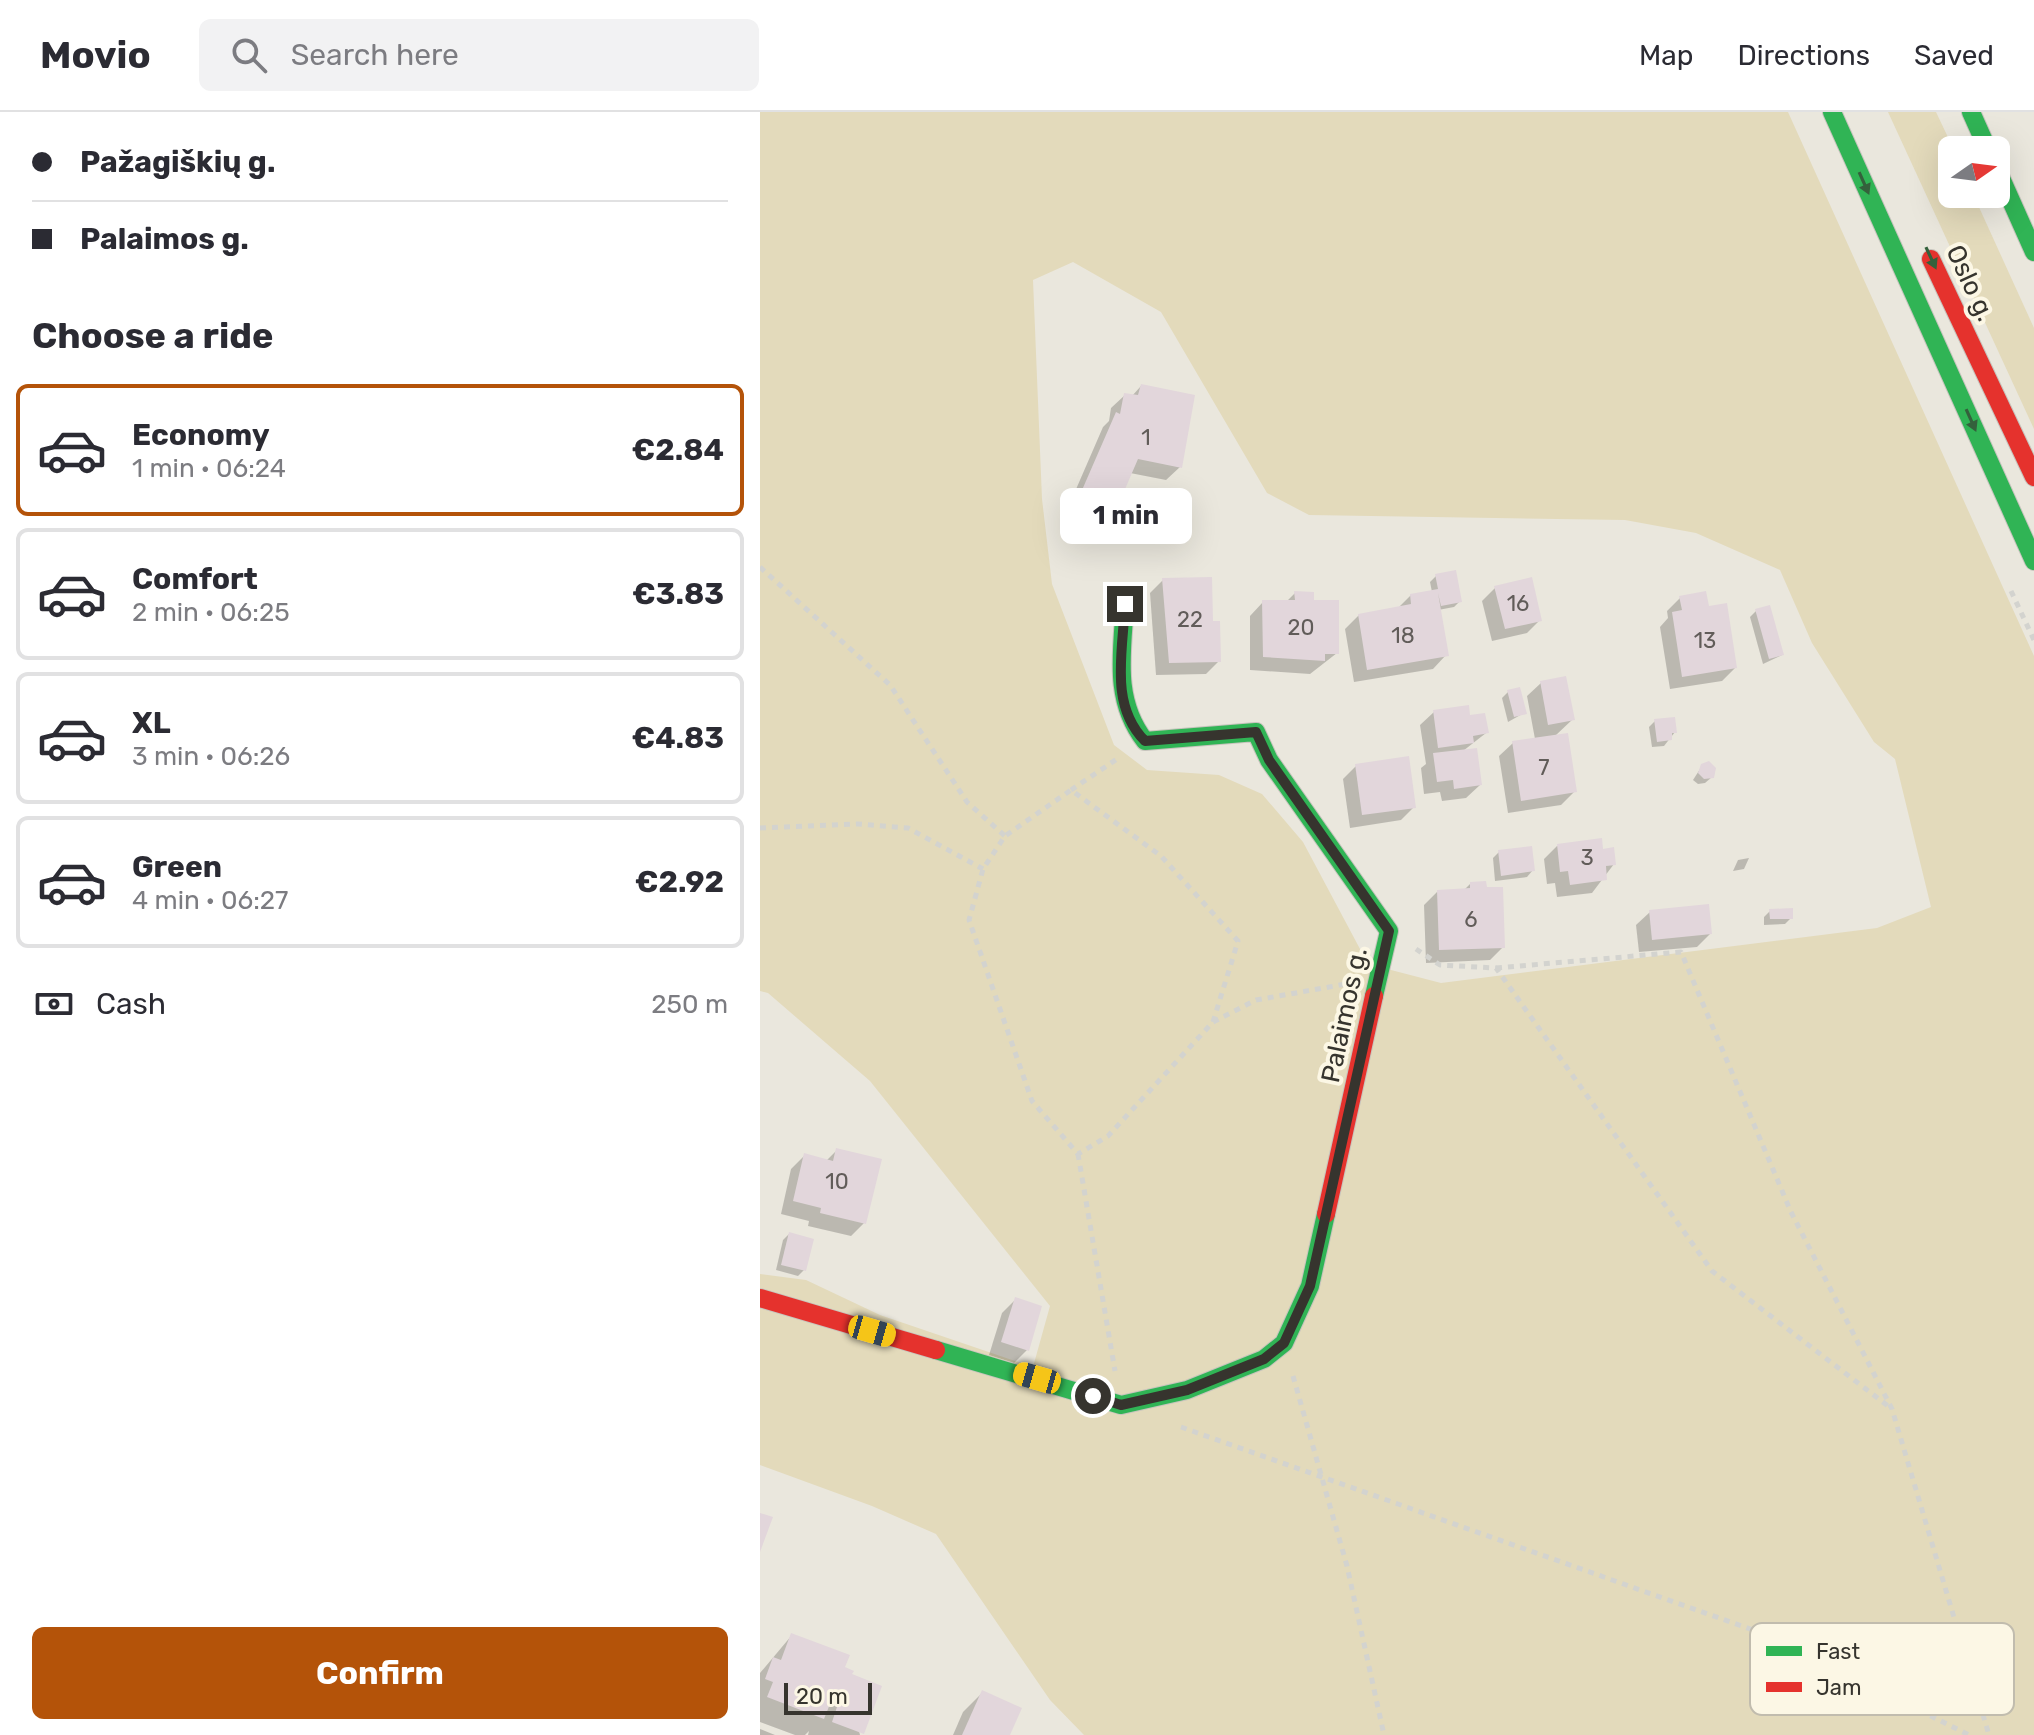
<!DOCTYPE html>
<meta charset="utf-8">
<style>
:root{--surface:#fff;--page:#f2f2f3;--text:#2b2b33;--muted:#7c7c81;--line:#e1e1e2;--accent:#b45309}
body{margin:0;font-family:Rubik,sans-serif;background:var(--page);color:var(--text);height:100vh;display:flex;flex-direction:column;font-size:30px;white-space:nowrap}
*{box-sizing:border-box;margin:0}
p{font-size:26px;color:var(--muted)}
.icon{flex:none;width:44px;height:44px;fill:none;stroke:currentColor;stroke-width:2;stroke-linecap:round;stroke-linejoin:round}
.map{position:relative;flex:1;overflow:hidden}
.details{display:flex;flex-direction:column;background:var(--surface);width:760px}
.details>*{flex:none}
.banner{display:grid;align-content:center;height:176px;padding:0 32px;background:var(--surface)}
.needle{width:52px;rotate:76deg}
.fabs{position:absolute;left:1178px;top:24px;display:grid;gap:16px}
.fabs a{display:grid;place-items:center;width:72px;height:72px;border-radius:12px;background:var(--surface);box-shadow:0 8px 32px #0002;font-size:40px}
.scale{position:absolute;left:24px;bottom:20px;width:88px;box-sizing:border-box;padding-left:8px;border:4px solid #36342e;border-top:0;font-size:22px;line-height:28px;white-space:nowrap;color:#36342e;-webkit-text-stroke:6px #fcf7e5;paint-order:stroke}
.end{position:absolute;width:36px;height:36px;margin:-18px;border:10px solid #36342e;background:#fff;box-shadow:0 0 0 4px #fff}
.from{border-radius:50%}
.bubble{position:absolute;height:56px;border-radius:12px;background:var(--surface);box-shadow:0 8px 32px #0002;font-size:26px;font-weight:700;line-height:56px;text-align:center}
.car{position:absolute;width:24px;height:48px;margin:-24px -12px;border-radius:10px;box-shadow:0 0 6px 2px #0007;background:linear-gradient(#f5c518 24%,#345 0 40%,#f5c518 0 76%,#345 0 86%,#f5c518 0)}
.banner b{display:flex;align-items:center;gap:28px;height:76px;font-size:30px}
.banner b+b{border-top:2px solid var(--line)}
.banner i{width:20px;height:20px;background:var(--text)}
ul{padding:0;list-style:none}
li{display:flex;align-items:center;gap:24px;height:132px;margin:0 16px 12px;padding:0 16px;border:4px solid var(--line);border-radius:12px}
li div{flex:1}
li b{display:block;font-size:30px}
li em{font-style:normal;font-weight:700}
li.selected{border-color:var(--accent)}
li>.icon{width:72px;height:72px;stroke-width:1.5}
h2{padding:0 32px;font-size:36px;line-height:96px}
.pay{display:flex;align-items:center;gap:20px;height:88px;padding:0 32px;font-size:30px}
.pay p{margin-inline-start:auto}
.action{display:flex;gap:16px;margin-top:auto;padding:16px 32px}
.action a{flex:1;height:92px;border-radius:12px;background:var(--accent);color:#fff;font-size:32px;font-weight:700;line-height:92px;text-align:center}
header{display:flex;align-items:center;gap:48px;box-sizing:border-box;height:112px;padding:0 40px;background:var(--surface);border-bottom:2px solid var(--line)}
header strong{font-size:38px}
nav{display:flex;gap:44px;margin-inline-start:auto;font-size:28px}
.search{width:560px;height:72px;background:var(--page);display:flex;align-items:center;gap:20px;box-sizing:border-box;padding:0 28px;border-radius:12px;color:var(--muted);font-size:30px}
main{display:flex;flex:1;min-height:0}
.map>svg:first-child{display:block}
.green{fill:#e3dabb;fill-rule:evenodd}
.shadow{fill:#0003}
.building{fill:#e2d6db}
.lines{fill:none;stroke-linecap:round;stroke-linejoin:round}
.fast-casing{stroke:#c7c4bd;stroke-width:20}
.jam-casing{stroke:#c7c4bd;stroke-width:20}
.path{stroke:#d3d3cf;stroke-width:5;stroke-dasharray:6 6;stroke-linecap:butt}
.fast{stroke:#30b455;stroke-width:18}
.jam{stroke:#e5322d;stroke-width:18}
.oneway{fill:#34613c}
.route{stroke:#36342e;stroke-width:10}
.labels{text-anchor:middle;stroke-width:8;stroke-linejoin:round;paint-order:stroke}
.number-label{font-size:22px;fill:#615c59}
.street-label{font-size:26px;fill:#36342e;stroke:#fcf7e5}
.key{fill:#fcf7e5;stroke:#c1bcae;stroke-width:2}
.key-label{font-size:22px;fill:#36342e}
</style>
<header>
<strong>Movio</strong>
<div class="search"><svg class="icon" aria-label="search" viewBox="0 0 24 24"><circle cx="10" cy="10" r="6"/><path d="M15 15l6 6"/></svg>Search here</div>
<nav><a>Map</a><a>Directions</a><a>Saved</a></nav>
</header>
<main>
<section class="details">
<div class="banner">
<b><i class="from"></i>Pažagiškių g.</b>
<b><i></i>Palaimos g.</b>
</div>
<h2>Choose a ride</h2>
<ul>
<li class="selected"><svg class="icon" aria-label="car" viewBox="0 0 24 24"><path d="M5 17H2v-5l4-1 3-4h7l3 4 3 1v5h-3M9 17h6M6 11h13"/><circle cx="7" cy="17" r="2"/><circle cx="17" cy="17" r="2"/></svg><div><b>Economy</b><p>1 min · 06:24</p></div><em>€2.84</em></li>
<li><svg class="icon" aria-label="car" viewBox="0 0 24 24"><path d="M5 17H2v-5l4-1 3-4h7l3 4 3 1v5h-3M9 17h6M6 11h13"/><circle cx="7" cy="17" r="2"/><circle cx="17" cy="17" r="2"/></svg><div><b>Comfort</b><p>2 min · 06:25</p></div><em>€3.83</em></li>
<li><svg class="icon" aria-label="car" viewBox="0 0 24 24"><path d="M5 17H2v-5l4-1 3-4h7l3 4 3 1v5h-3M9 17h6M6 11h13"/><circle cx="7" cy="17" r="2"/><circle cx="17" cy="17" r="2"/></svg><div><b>XL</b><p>3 min · 06:26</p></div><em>€4.83</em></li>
<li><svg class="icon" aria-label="car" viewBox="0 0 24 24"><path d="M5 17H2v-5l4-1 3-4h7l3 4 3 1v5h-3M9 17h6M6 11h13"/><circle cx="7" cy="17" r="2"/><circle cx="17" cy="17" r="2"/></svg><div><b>Green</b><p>4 min · 06:27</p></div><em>€2.92</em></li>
</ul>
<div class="pay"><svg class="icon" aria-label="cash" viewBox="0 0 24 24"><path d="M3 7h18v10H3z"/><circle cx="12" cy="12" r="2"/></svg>Cash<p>250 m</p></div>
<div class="action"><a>Confirm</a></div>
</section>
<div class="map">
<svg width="1274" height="1623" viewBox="0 0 1274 1623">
<rect width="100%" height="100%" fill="#eae7dd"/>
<g class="green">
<path d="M0 0H1028L1274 544V1623H324L290 1588 176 1422 112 1394 0 1353V1162L46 1168 120 1203 273 1255 290 1194 110 969 8 881 0 879ZM313 150 401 200 507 381 549 403 865 408 936 421 1020 458 1052 531 1114 630 1135 647 1171 795 1117 816 681 871 608 852 543 730 502 682 459 663 387 658 354 633 292 472 282 387 273 168Z"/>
<polygon points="1128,0 1176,0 1194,38 1192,82 1213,82 1274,216 1274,317"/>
</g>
<g class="shadow">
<polygon points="381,274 420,355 406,368 370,361 351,404 338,417 307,398 343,315 349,309 351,296 365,283 372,284"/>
<polygon points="676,464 700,489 694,495 678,498 686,543 673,557 594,570 585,517 599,503 637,497 651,483 672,480 670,470"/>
<polygon points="403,468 451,511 459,549 446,562 396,563 390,481"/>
<polygon points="735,476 780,508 767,521 732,529 722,489"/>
<polygon points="535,481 552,490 577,541 550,562 490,558 490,504 503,490 526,490"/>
<polygon points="920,486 947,496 975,556 962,569 910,577 900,515 908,506 907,499"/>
<polygon points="996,499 1022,543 1003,552 990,505"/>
<polygon points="781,571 813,607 795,624 814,680 801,693 748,701 739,644 753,631 775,627 767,584"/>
<polygon points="748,580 764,601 748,610 742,586"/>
<polygon points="674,600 709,606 726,621 703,639 720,673 706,686 682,689 680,680 664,682 661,656 666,652 660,613"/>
<polygon points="895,609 915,620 904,634 892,635 889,615"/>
<polygon points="596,654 654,695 641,708 590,716 583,667"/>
<polygon points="942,654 952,665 945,671 938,672 933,668"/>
<polygon points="797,734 842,739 854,752 832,781 797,785 795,771 787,772 784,747"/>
<polygon points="739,740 773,758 767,765 735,769 733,746"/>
<polygon points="989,746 984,757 973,759 978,748"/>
<polygon points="711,771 743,835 730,848 666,851 664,793 677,780 704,778"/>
<polygon points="1010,799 1031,806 1025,812 1004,813 1004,805"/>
<polygon points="890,800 950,822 937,835 879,840 876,813"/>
<polygon points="77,1038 104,1111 91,1124 48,1114 49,1109 21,1102 31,1057 44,1044 66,1049"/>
<polygon points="29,1122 44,1158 38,1164 16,1158 23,1128"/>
<polygon points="255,1188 267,1238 254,1251 229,1243 242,1201"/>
<polygon points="32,1523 83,1556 100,1623 48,1623 49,1619 45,1623 35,1623 0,1610 0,1561"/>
<polygon points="223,1580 248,1623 193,1623 203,1600"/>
<polygon points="0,1617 15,1623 0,1623"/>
</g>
<g class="building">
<polygon points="381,272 435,283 422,356 378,347 353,405 319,385 356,300 360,302 364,281 378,283"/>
<polygon points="696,458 702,490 681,494 678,481 689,544 607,558 598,502 651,492 650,482 678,477 675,462"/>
<polygon points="452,465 453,509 460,509 461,550 409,551 402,466"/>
<polygon points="772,465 782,509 745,517 734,474"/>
<polygon points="534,479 554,480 554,488 579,488 579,542 565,542 565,549 503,545 502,488 535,488"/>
<polygon points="946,479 949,494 967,491 977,556 922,565 912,500 922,498 919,484"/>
<polygon points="1010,493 1024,543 1009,547 995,497"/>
<polygon points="806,564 815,608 788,613 780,569"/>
<polygon points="760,575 767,602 754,605 747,578"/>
<polygon points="709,593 710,603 725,601 729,621 713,624 714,631 678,636 673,598"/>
<polygon points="915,605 917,621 912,621 912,628 897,630 894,607"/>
<polygon points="808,621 817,680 761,689 752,629"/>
<polygon points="717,636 722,673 694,677 693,668 677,670 673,641"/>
<polygon points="649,644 656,696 602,703 595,652"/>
<polygon points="949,649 956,656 954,666 944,667 938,661 941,652"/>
<polygon points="842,726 843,737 854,735 856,753 846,754 847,768 810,773 808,759 800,760 797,732"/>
<polygon points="772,734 775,759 741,764 738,738"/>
<polygon points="726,769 727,775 743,775 745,836 679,838 677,778 710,776 710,770"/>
<polygon points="949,792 952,822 892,828 889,798"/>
<polygon points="1033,796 1033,807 1010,807 1009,797"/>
<polygon points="76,1036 122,1047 106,1112 60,1101 61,1096 33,1089 44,1041 73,1049"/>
<polygon points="29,1120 54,1127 46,1159 21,1153"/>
<polygon points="255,1185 282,1194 269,1239 241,1230"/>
<polygon points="0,1401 13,1405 0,1440"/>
<polygon points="31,1521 90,1543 85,1555 94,1559 92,1562 122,1574 104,1622 72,1610 77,1595 70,1592 64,1607 7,1585 13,1570 5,1567 13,1545 21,1548"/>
<polygon points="222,1578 262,1596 250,1623 202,1623"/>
</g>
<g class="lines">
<defs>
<g id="fast">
<polyline points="1072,0 1274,449"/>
<polyline points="1211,0 1228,38"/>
<polyline points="1236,55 1274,140"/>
<path d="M365 492C362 541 353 588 385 629L496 620 509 648 629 819 614 884"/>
<polyline points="176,1238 361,1293 427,1278 504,1247 524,1231 550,1174 566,1102"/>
</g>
<g id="jam">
<polyline points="1171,147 1274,365"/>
<polyline points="566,1102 614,884"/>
<polyline points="0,1186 176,1238"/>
</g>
</defs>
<use href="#fast" class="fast-casing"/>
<use href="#jam" class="jam-casing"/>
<g class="path">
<polyline points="0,455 130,573 207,690 245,724"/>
<polyline points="1251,479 1274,528"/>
<polyline points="311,678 357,647"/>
<polyline points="0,716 98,712 148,716 223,757"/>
<polyline points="656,837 680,853 736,856 952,1159 1128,1294"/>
<polyline points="736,856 921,840 1031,1100 1132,1297 1229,1623"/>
<polyline points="453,910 478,829 401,744 311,678 245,724 223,757 209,808 272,989 318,1042 348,1024 453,910 496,888 586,872"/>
<polyline points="318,1042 355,1259"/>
<polyline points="533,1264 587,1454 624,1623"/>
<polyline points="421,1315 1010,1524 1209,1623"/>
</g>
<use href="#fast" class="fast"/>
<use href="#jam" class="jam"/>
</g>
<defs><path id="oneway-solid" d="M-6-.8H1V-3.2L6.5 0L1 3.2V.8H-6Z" transform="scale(2)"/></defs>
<g class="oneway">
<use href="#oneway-solid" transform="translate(1104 71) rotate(66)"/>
<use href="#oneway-solid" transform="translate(1171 146) rotate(65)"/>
<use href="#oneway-solid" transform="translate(1211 308) rotate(66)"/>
</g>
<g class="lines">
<path class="route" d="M333 1284 361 1293 427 1278 504 1247 524 1231 550 1174 629 819 509 648 496 620 385 629C349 593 363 539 365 492"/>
</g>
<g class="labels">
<g class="number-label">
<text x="386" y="333">1</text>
<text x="758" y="499">16</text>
<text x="430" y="515">22</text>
<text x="541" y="523">20</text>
<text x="643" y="531">18</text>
<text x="945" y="536">13</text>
<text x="784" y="663">7</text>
<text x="827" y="753">3</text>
<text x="711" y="815">6</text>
<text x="77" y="1077">10</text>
</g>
<g class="street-label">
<text transform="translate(1211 171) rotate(65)" y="9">Oslo g.</text>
<text transform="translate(584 903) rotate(-78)" y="9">Palaimos g.</text>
</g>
</g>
<rect x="990" y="1511" width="264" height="92" rx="12" class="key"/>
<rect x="1006" y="1534" width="36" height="10" fill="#30b455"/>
<rect x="1006" y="1570" width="36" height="10" fill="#e5322d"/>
<g class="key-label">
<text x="1056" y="1547">Fast</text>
<text x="1056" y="1583">Jam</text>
</g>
</svg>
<div class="fabs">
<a><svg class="needle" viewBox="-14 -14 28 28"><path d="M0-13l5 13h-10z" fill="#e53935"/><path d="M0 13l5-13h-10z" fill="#7c7c81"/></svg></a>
</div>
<div class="scale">20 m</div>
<i class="end from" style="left:333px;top:1284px"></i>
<i class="end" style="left:365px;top:492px"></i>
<div class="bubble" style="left:300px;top:376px;width:132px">1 min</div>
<i class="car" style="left:112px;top:1219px;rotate:106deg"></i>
<i class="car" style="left:277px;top:1266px;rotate:286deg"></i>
</div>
</main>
